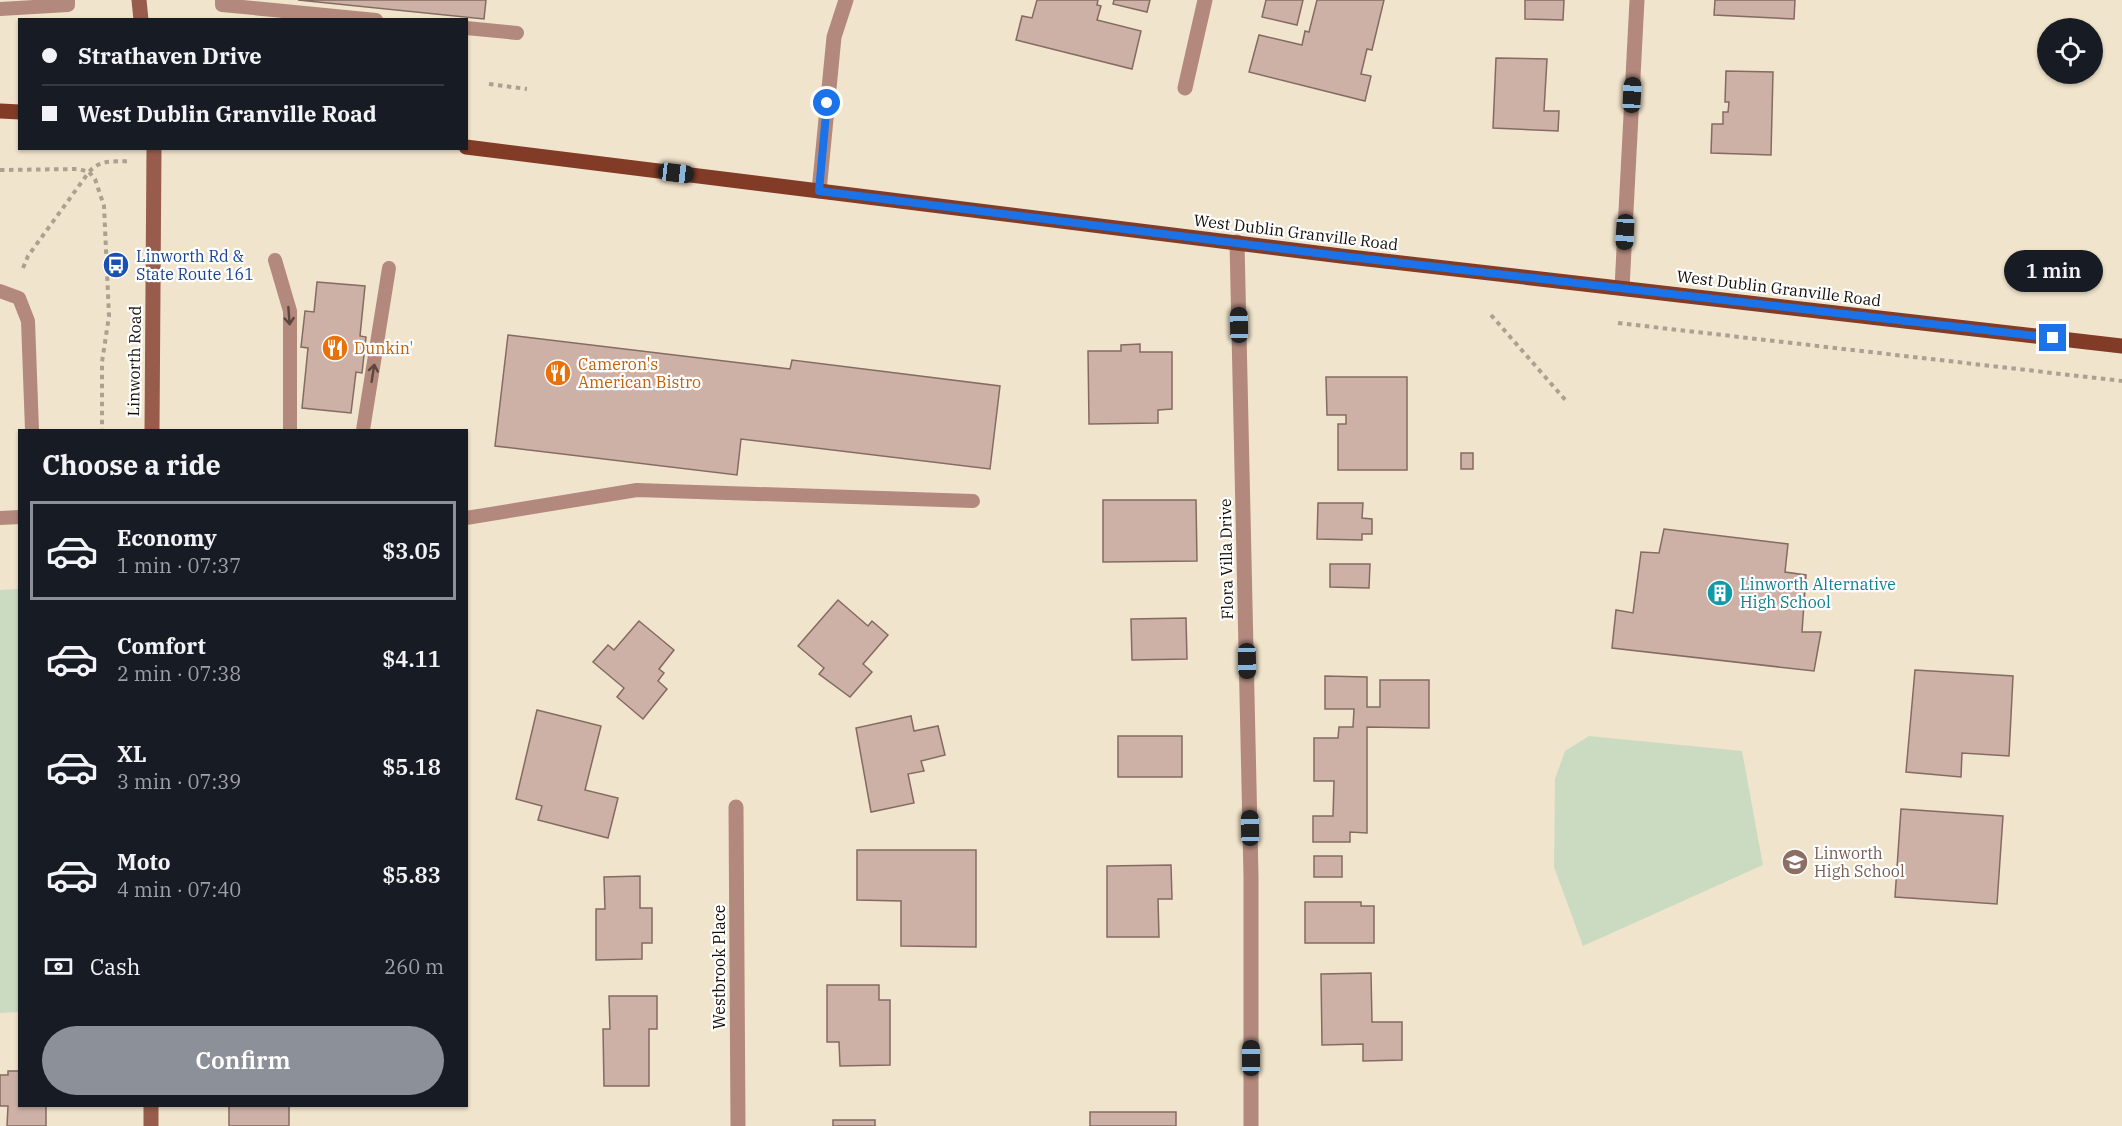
<!DOCTYPE html>
<meta charset="utf-8">
<style>
:root{--surface:#171b24;--page:#20242c;--text:#f1f3f6;--muted:#9ea1a6;--line:#363941;--accent:#8c9099}
body{margin:0;font-family:"IBM Plex Serif",serif;background:var(--page);color:var(--text);height:100vh;display:flex;flex-direction:column;font-size:22px;white-space:nowrap}
*{box-sizing:border-box;margin:0}
p{font-size:20px;color:var(--muted)}
.icon{flex:none;width:33px;height:33px;fill:none;stroke:currentColor;stroke-width:2;stroke-linecap:round;stroke-linejoin:round}
.map{position:relative;flex:1;overflow:hidden}
.details{position:absolute;left:18px;top:429px;width:450px;height:678px;display:flex;flex-direction:column;background:var(--surface);border-radius:0px;box-shadow:0 2px 4px #0004}
.details>*{flex:none}
.hud{position:absolute;left:18px;top:18px;width:450px;height:132px;border-radius:0px;box-shadow:0 2px 4px #0004;display:grid;align-content:center;height:132px;padding:0 24px;background:var(--surface)}
.fabs{position:absolute;left:2037px;top:18px;display:grid;gap:12px}
.fabs a{display:grid;place-items:center;width:66px;height:66px;border-radius:50%;background:var(--surface);box-shadow:0 2px 4px #0004;font-size:30px}
.end{position:absolute;width:27px;height:27px;margin:-14px;border:8px solid #1a73e8;background:#fff;box-shadow:0 0 0 3px #fff}
.from{border-radius:50%}
.bubble{position:absolute;height:42px;border-radius:21px;background:var(--surface);box-shadow:0 2px 4px #0004;font-size:20px;font-weight:600;line-height:42px;text-align:center}
.car{position:absolute;width:18px;height:36px;margin:-18px -9px;border-radius:8px;box-shadow:0 0 4px 2px #0007;background:linear-gradient(#222 24%,#8ab4d8 0 40%,#222 0 76%,#8ab4d8 0 86%,#222 0)}
.hud b{display:flex;align-items:center;gap:21px;height:57px;font-size:22px}
.hud b+b{border-top:2px solid var(--line)}
.hud i{width:15px;height:15px;background:var(--text)}
ul{padding:0;list-style:none}
li{display:flex;align-items:center;gap:18px;height:99px;margin:0 12px 9px;padding:0 12px;border:3px solid transparent;border-radius:0px}
li div{flex:1}
li b{display:block;font-size:22px}
li em{font-style:normal;font-weight:600}
li.active{border-color:var(--accent)}
li>.icon{width:54px;height:54px;stroke-width:1.5}
h2{padding:0 24px;font-size:27px;line-height:72px}
.pay{display:flex;align-items:center;gap:15px;height:66px;padding:0 24px;font-size:22px}
.pay p{margin-inline-start:auto}
.action{display:flex;gap:12px;margin-top:auto;padding:12px 24px}
.action a{flex:1;height:69px;border-radius:36px;background:var(--accent);color:#fff;font-size:24px;font-weight:600;line-height:69px;text-align:center}
.map>svg:first-child{display:block}
.green{fill:#cbdbc2}
.building{fill:#cdb1a7;stroke:#846b62;stroke-width:1.5}
.lines{fill:none;stroke-linecap:round;stroke-linejoin:round}
.path{stroke:#aba18e;stroke-width:4;stroke-dasharray:4.5 4.5;stroke-linecap:butt}
.lane{stroke:#b3897d;stroke-width:14}
.street{stroke:#b3897d;stroke-width:15}
.secondary{stroke:#975c4c;stroke-width:15}
.primary{stroke:#823b27;stroke-width:15}
.oneway{stroke:#5c463d}
.route{stroke:#1a73e8;stroke-width:8}
.labels{text-anchor:middle;stroke-width:4.5;stroke-linejoin:round;paint-order:stroke}
.street-label{font-size:16px;fill:#141008;stroke:#fff}
.transit-label{font-size:16px;fill:#164399;stroke:#fff;text-anchor:start}
.food-label{font-size:16px;fill:#c56008;stroke:#fff;text-anchor:start}
.culture-label{font-size:16px;fill:#0d838f;stroke:#fff;text-anchor:start}
.education-label{font-size:16px;fill:#785e54;stroke:#fff;text-anchor:start}
</style>
<div class="map">
<svg width="2122" height="1126" viewBox="0 0 2122 1126">
<rect width="100%" height="100%" fill="#f1e4cc"/>
<g class="green">
<polygon points="19,589 20,1012 0,1013 0,590"/>
<polygon points="1589,736 1742,751 1763,865 1583,946 1554,867 1555,779 1565,751"/>
</g>
<g class="building">
<polygon points="298,0 486,0 484,19"/>
<polygon points="1037,0 1098,0 1097,5 1101,6 1097,20 1141,31 1132,69 1016,40 1022,16 1032,18"/>
<polygon points="1114,0 1150,0 1147,12 1113,4"/>
<polygon points="1266,0 1303,0 1297,25 1262,17"/>
<polygon points="1317,0 1384,0 1372,50 1367,49 1361,74 1371,76 1365,101 1249,72 1259,35 1302,45 1305,31 1309,32"/>
<polygon points="1525,0 1564,0 1563,20 1525,19"/>
<polygon points="1715,0 1795,0 1794,19 1714,15"/>
<polygon points="1496,58 1547,59 1544,111 1559,111 1558,131 1493,128"/>
<polygon points="1726,71 1773,72 1771,155 1711,153 1712,124 1723,124 1723,112 1728,112 1729,102 1725,102"/>
<polygon points="317,282 365,286 360,336 366,337 362,373 356,372 351,413 302,408 308,348 301,347 305,311 314,312"/>
<polygon points="508,335 790,369 792,360 1000,386 990,469 741,439 737,475 495,446"/>
<polygon points="1140,344 1140,352 1172,352 1172,409 1158,410 1158,423 1089,424 1088,351 1121,351 1121,345"/>
<polygon points="1326,377 1407,377 1407,470 1338,470 1338,424 1346,424 1346,415 1327,415"/>
<rect x="1461" y="453" width="12" height="16"/>
<polygon points="1103,500 1196,500 1197,561 1103,562"/>
<polygon points="1318,503 1363,503 1362,518 1372,519 1372,534 1362,534 1362,540 1317,539"/>
<polygon points="1664,529 1788,544 1785,572 1806,575 1802,632 1821,632 1814,671 1612,648 1616,610 1633,613 1641,552 1659,553"/>
<polygon points="1330,564 1370,564 1369,588 1330,587"/>
<polygon points="838,600 868,626 872,621 888,635 863,664 872,672 850,697 819,674 824,668 798,646"/>
<polygon points="1186,618 1187,659 1132,660 1131,619"/>
<polygon points="639,621 674,650 659,669 664,673 658,681 667,689 643,719 617,697 624,688 593,662 608,645 614,650"/>
<polygon points="1915,670 2013,676 2009,756 1962,753 1961,777 1906,772"/>
<polygon points="1325,676 1367,677 1367,707 1380,707 1380,680 1429,680 1429,728 1367,727 1367,833 1350,832 1350,842 1313,842 1313,816 1333,816 1334,781 1314,781 1314,738 1338,738 1339,727 1353,727 1354,709 1325,709"/>
<polygon points="537,710 601,726 585,790 618,798 608,838 538,820 542,806 516,799"/>
<polygon points="911,716 914,731 938,726 945,755 921,761 924,771 908,774 914,803 871,812 856,728"/>
<rect x="1118" y="736" width="64" height="41"/>
<polygon points="1901,809 2003,816 1997,904 1895,897"/>
<polygon points="857,850 976,850 976,947 901,946 901,901 857,900"/>
<rect x="1314" y="856" width="28" height="21"/>
<polygon points="1171,865 1172,899 1158,899 1159,937 1107,937 1107,866"/>
<polygon points="640,876 640,908 652,908 652,943 642,943 642,959 596,960 596,909 605,909 604,877"/>
<polygon points="1305,902 1361,902 1361,906 1374,906 1374,943 1305,943"/>
<polygon points="1371,973 1372,1022 1402,1022 1402,1060 1363,1061 1363,1044 1322,1045 1321,974"/>
<polygon points="827,985 879,985 879,1000 890,1000 890,1065 840,1066 839,1042 827,1042"/>
<polygon points="609,996 657,996 657,1029 649,1029 649,1086 604,1086 603,1029 610,1029"/>
<polygon points="8,1071 20,1071 20,1106 46,1106 46,1126 7,1126 8,1106 0,1106 0,1075 8,1075"/>
<rect x="229" y="1106" width="60" height="20"/>
<rect x="1090" y="1112" width="86" height="14"/>
<rect x="833" y="1120" width="42" height="6"/>
</g>
<g class="lines">
<g class="path">
<polyline points="489,84 527,89"/>
<path d="M0 170 79 169 89 172C100 159 114 162 130 161"/>
<polyline points="23,268 28,256 89,172 95,179 104,206 109,316 102,362 102,430"/>
<polyline points="1491,315 1568,403"/>
<polyline points="1618,323 2122,381"/>
</g>
<g class="lane">
<polyline points="222,0 222,5 376,20"/>
<polyline points="0,9 68,5 68,0"/>
<polyline points="466,28 517,33"/>
<polyline points="275,260 290,311 290,430"/>
<polyline points="0,291 19,298 28,321 32,430"/>
<polyline points="363,430 389,268"/>
<polyline points="0,518 20,517"/>
<polyline points="466,518 637,490 973,501"/>
</g>
<g class="street">
<polyline points="1185,88 1205,0"/>
<polyline points="819,191 834,37 846,0"/>
<polyline points="1237,242 1251,876 1251,1126"/>
<polyline points="1622,288 1637,0"/>
<polyline points="736,807 738,1126"/>
</g>
<g class="secondary">
<polyline points="139,0 141,20"/>
<polyline points="152,430 154,148"/>
<polyline points="151,1106 151,1126"/>
</g>
<g class="primary">
<polyline points="0,111 20,112"/>
<polyline points="466,147 1341,256 2122,346"/>
</g>
</g>
<defs><path id="oneway-shaft" d="M-6 0H5M1.5-3L5.5 0L1.5 3" fill="none" stroke-width="1.6" stroke-linecap="round" stroke-linejoin="round" transform="scale(1.5)"/></defs>
<g class="oneway">
<use href="#oneway-shaft" transform="translate(289 316) rotate(86)"/>
<use href="#oneway-shaft" transform="translate(373 373) rotate(-81)"/>
</g>
<g class="lines">
<polyline class="route" points="827,103 819,191 1341,256 2053,338"/>
</g>
<defs>
<symbol id="bus-disc" viewBox="-11 -11 22 22"><circle r="9.5" fill="#1a4fb4" stroke="#fff"/><path d="M-5-6H5V4H4V6H2V4H-2V6H-4V4H-5ZM-3.5-4V0h7V-4ZM-3.5 1.2v1.5H-2V1.2ZM2 1.2v1.5H3.5V1.2Z" fill="#fff"/></symbol>
<symbol id="restaurant-disc" viewBox="-11 -11 22 22"><circle r="9.5" fill="#e8710a" stroke="#fff"/><path d="M-5-6h1v4h1v-4h1v4h1v-4h1v5L-1.5 .5V6h-2V.5L-5-1ZM5-6V6H3V1.5H1.5Q1.5-4 5-6Z" fill="#fff"/></symbol>
<symbol id="building-disc" viewBox="-11 -11 22 22"><circle r="9.5" fill="#0f9aa8" stroke="#fff"/><path d="M-4-6H4V6H1V3H-1V6H-4ZM-2.5-4.3h1.7v1.8h-1.7ZM.8-4.3h1.7v1.8H.8ZM-2.5-1h1.7V.8h-1.7ZM.8-1h1.7V.8H.8Z" fill="#fff"/></symbol>
<symbol id="school-disc" viewBox="-11 -11 22 22"><circle r="9.5" fill="#8d6e63" stroke="#fff"/><path d="M0-5L7-2L0 1L-7-2ZM-4 1L0 2.5L4 1V4Q0 6-4 4Z" fill="#fff"/></symbol>
</defs>
<g fill-rule="evenodd">
<use href="#bus-disc" x="101" y="250" width="30" height="30"/>
<use href="#restaurant-disc" x="320" y="333" width="30" height="30"/>
<use href="#restaurant-disc" x="543" y="358" width="30" height="30"/>
<use href="#building-disc" x="1705" y="578" width="30" height="30"/>
<use href="#school-disc" x="1780" y="847" width="30" height="30"/>
</g>
<g class="labels">
<g class="street-label">
<text transform="translate(1296 232) rotate(7)" y="6">West Dublin Granville Road</text>
<text transform="translate(1779 288) rotate(7)" y="6">West Dublin Granville Road</text>
<text transform="translate(134 361) rotate(-89)" y="6">Linworth Road</text>
<text transform="translate(1226 559) rotate(-91)" y="6">Flora Villa Drive</text>
<text transform="translate(719 967) rotate(-90)" y="6">Westbrook Place</text>
</g>
<g class="transit-label">
<text x="136" y="262">Linworth Rd &amp;<tspan x="136" dy="18">State Route 161</tspan></text>
</g>
<g class="food-label">
<text x="354" y="354">Dunkin'</text>
<text x="578" y="370">Cameron's<tspan x="578" dy="18">American Bistro</tspan></text>
</g>
<g class="culture-label">
<text x="1740" y="590">Linworth Alternative<tspan x="1740" dy="18">High School</tspan></text>
</g>
<g class="education-label">
<text x="1814" y="859">Linworth<tspan x="1814" dy="18">High School</tspan></text>
</g>
</g>
</svg>
<div class="fabs">
<a><svg class="icon" aria-label="locate" viewBox="0 0 24 24"><circle cx="12" cy="12" r="6"/><path d="M12 2v4M12 18v4M2 12h4M18 12h4"/></svg></a>
</div>
<i class="end from" style="left:827px;top:103px"></i>
<i class="end" style="left:2053px;top:338px"></i>
<div class="bubble" style="left:2004px;top:250px;width:99px">1 min</div>
<i class="car" style="left:1632px;top:95px;rotate:3deg"></i>
<i class="car" style="left:676px;top:173px;rotate:97deg"></i>
<i class="car" style="left:1625px;top:232px;rotate:183deg"></i>
<i class="car" style="left:1239px;top:325px;rotate:359deg"></i>
<i class="car" style="left:1247px;top:661px;rotate:179deg"></i>
<i class="car" style="left:1250px;top:828px;rotate:359deg"></i>
<i class="car" style="left:1251px;top:1058px;rotate:0deg"></i>
<div class="hud">
<b><i class="from"></i>Strathaven Drive</b>
<b><i></i>West Dublin Granville Road</b>
</div>
<section class="details">
<h2>Choose a ride</h2>
<ul>
<li class="active"><svg class="icon" aria-label="car" viewBox="0 0 24 24"><path d="M5 17H2v-5l4-1 3-4h7l3 4 3 1v5h-3M9 17h6M6 11h13"/><circle cx="7" cy="17" r="2"/><circle cx="17" cy="17" r="2"/></svg><div><b>Economy</b><p>1 min · 07:37</p></div><em>$3.05</em></li>
<li><svg class="icon" aria-label="car" viewBox="0 0 24 24"><path d="M5 17H2v-5l4-1 3-4h7l3 4 3 1v5h-3M9 17h6M6 11h13"/><circle cx="7" cy="17" r="2"/><circle cx="17" cy="17" r="2"/></svg><div><b>Comfort</b><p>2 min · 07:38</p></div><em>$4.11</em></li>
<li><svg class="icon" aria-label="car" viewBox="0 0 24 24"><path d="M5 17H2v-5l4-1 3-4h7l3 4 3 1v5h-3M9 17h6M6 11h13"/><circle cx="7" cy="17" r="2"/><circle cx="17" cy="17" r="2"/></svg><div><b>XL</b><p>3 min · 07:39</p></div><em>$5.18</em></li>
<li><svg class="icon" aria-label="car" viewBox="0 0 24 24"><path d="M5 17H2v-5l4-1 3-4h7l3 4 3 1v5h-3M9 17h6M6 11h13"/><circle cx="7" cy="17" r="2"/><circle cx="17" cy="17" r="2"/></svg><div><b>Moto</b><p>4 min · 07:40</p></div><em>$5.83</em></li>
</ul>
<div class="pay"><svg class="icon" aria-label="cash" viewBox="0 0 24 24"><path d="M3 7h18v10H3z"/><circle cx="12" cy="12" r="2"/></svg>Cash<p>260 m</p></div>
<div class="action"><a>Confirm</a></div>
</section>
</div>
